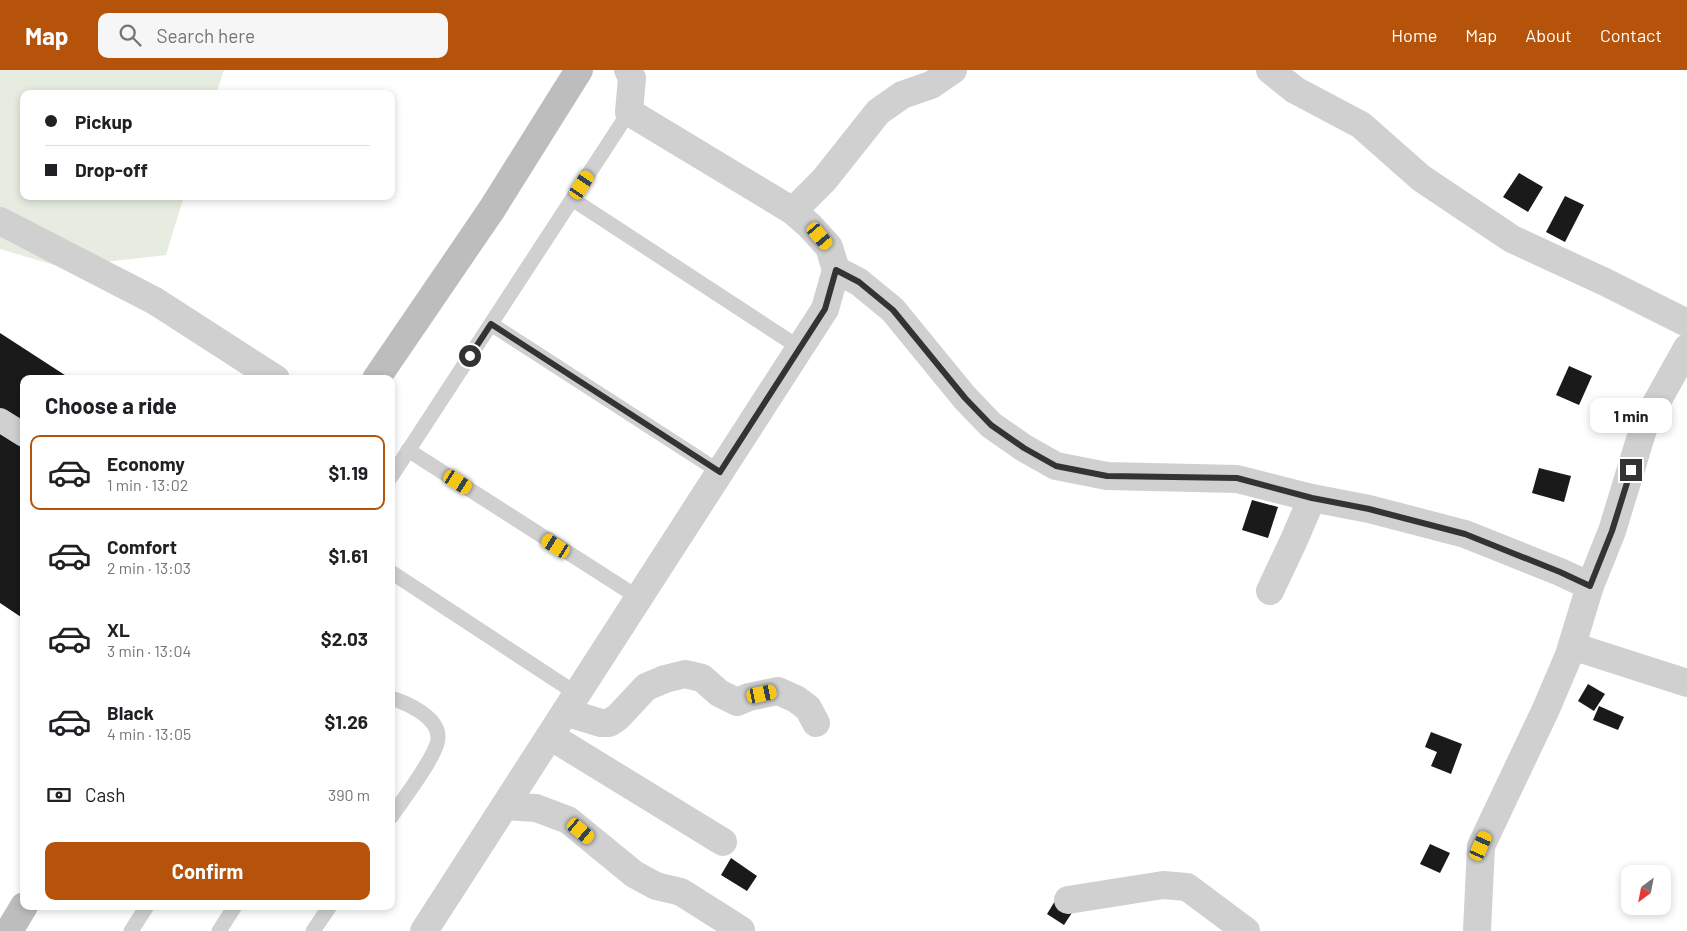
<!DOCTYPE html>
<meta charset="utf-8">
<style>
:root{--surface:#fff;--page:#f6f6f6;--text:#202124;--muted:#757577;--line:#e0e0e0;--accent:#b45309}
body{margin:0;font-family:Barlow,sans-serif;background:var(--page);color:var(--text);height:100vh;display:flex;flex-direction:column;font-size:19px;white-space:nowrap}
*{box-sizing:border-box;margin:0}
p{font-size:16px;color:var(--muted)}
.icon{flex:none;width:28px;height:28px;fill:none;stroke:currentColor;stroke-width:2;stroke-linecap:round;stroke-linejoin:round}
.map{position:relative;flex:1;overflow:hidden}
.details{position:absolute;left:20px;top:305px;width:375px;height:535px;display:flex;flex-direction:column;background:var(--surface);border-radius:10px;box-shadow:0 2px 8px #0003}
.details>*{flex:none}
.hud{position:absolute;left:20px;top:20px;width:375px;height:110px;border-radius:10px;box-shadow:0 2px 8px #0003;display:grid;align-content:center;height:110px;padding:0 25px;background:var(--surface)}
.needle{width:32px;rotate:212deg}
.fabs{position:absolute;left:1621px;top:795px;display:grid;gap:10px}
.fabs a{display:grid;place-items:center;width:50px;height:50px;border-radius:10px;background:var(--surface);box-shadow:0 2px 8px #0003;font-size:25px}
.end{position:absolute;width:22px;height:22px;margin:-11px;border:6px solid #333;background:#fff;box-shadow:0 0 0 2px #fff}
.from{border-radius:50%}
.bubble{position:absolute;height:35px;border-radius:10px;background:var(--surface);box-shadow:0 2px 8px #0003;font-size:16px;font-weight:700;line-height:35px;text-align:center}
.car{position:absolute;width:15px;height:30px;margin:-15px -8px;border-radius:6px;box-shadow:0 0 4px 1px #0007;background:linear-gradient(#f5c518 24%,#345 0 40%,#f5c518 0 76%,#345 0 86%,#f5c518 0)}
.hud b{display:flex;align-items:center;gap:18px;height:48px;font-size:19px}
.hud b+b{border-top:1px solid var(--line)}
.hud i{width:12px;height:12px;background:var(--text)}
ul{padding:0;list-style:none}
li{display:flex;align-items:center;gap:15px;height:75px;margin:0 10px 8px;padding:0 15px;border:2px solid transparent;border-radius:10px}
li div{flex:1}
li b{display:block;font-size:19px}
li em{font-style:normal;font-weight:700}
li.selected{border-color:var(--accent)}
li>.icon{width:45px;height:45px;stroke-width:1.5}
h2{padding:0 25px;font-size:22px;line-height:60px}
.pay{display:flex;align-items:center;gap:12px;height:55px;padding:0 25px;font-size:19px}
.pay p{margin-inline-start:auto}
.button{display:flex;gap:10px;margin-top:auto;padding:10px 25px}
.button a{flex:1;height:58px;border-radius:10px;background:var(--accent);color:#fff;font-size:20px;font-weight:700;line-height:58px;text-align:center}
header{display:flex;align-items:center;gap:30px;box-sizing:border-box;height:70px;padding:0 25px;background:var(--accent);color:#fff}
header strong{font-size:24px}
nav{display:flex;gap:28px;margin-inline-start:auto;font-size:18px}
.search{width:350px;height:45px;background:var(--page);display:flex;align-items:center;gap:12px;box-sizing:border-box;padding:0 18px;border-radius:10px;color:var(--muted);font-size:19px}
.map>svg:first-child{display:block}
.green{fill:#e6ecdf}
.building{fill:#1a1a1a}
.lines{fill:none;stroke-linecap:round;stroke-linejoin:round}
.service{stroke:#d0d0d0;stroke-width:15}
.pedestrian{stroke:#d0d0d0;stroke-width:24}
.minor{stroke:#d0d0d0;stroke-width:28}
.secondary{stroke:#bdbdbd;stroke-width:28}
.route{stroke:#333;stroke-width:6}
</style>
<header>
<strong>Map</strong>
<div class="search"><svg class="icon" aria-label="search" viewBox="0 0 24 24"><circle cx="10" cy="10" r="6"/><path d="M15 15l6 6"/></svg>Search here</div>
<nav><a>Home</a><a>Map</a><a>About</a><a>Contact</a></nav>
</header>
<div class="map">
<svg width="1687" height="861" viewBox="0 0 1687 861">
<rect width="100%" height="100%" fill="#fff"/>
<polygon class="green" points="0,0 224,0 216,24 24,24 24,126 184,126 166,185 61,197 0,179"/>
<g class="building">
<polygon points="1519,103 1543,117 1528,142 1503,127"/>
<polygon points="1565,126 1584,135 1565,172 1546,162"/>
<polygon points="0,263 71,309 24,309 24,549 0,533"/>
<polygon points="1569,296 1592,306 1579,335 1556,325"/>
<polygon points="1539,398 1571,406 1564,432 1532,423"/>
<polygon points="1252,430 1278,437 1268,468 1242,460"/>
<polygon points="1588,614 1605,624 1594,641 1578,631"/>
<polygon points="1599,636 1624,647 1618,660 1593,650"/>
<polygon points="1431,662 1462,674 1451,704 1431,696 1437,682 1425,677"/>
<polygon points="1430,774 1450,783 1440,803 1420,794"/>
<polygon points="731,788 757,806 747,821 721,805"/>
<polygon points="1058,826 1075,838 1064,855 1047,844"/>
</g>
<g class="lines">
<g class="service">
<polyline points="572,129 800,278"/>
<polyline points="491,254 720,402"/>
<polyline points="408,380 639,528"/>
<polyline points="391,407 629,42"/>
<polyline points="391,502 577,624"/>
<path d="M391 628C407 633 439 647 438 668 438 684 402 731 391 747"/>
<polyline points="131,861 147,836"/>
<polyline points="219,861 235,836"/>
<polyline points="313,861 330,836"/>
</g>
<polyline class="pedestrian" points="0,350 24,365"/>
<g class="minor">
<polyline points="1270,0 1295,20 1361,55 1421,108 1512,169 1605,212 1687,253"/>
<polyline points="793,141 824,110 878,42 902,25 931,15 953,0"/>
<polyline points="0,151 155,231 276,309"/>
<polyline points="836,200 859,212 893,240 965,328 991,355 1024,378 1056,396 1107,406 1237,409 1312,428 1369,439 1465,464 1560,502 1590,516"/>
<polyline points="1270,521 1294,470 1312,428"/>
<polyline points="1572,576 1687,613"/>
<polyline points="565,642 601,653 609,653 618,647 646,617 665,609 685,604 702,608 719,623 737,632 749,627 778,621 796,629 808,638 816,653"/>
<polyline points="550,666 723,772"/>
<polyline points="505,736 536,738 568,750 634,804 656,816 681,822 741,860"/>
<polyline points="1068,830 1163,815 1187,817 1246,861"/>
<polyline points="424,861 825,239 836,200 829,177 810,156 793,141 629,42 632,8 628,0"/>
<polyline points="1477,861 1481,776 1546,639 1569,585 1590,516 1612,461 1645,353 1687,278"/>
</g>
<g class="secondary">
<polyline points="376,309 492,139 579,0"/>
<polyline points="9,861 24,836"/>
</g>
</g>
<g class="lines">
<polyline class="route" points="470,286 491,254 720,402 825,239 836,200 859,212 893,240 965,328 991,355 1024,378 1056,396 1107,406 1237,408 1312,428 1369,439 1465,464 1560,502 1590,516 1612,461 1631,400"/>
</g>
</svg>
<div class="fabs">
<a><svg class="needle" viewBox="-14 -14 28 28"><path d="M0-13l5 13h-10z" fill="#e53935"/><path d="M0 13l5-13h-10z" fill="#757577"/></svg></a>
</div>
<i class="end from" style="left:470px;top:286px"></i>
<i class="end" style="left:1631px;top:400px"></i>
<div class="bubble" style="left:1590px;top:328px;width:82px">1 min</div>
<i class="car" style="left:582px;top:115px;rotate:33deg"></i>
<i class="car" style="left:820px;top:166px;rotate:140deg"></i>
<i class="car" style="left:458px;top:412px;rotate:123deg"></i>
<i class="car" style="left:556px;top:476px;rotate:303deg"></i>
<i class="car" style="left:762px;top:624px;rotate:78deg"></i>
<i class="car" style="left:581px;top:761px;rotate:130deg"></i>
<i class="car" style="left:1481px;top:776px;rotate:24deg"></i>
<div class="hud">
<b><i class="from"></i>Pickup</b>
<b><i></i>Drop-off</b>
</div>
<section class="details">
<h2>Choose a ride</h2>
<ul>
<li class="selected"><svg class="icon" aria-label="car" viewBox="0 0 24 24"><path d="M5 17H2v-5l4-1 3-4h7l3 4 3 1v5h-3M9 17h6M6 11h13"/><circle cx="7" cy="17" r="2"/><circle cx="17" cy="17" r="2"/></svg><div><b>Economy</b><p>1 min · 13:02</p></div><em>$1.19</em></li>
<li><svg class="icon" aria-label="car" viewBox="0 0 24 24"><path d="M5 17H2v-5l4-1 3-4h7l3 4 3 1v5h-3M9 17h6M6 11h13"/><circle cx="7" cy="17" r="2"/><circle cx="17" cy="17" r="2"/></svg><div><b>Comfort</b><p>2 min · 13:03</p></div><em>$1.61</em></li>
<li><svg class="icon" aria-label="car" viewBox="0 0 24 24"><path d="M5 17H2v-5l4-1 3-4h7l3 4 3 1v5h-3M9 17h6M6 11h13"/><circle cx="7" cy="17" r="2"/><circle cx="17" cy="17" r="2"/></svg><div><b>XL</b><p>3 min · 13:04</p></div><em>$2.03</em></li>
<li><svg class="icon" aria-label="car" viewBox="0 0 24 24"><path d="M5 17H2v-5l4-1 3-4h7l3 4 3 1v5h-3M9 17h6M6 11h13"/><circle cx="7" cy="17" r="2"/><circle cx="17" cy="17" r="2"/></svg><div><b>Black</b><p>4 min · 13:05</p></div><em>$1.26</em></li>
</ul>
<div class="pay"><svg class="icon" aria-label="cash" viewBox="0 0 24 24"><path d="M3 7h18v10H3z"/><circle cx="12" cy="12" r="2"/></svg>Cash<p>390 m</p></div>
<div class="button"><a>Confirm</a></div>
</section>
</div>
